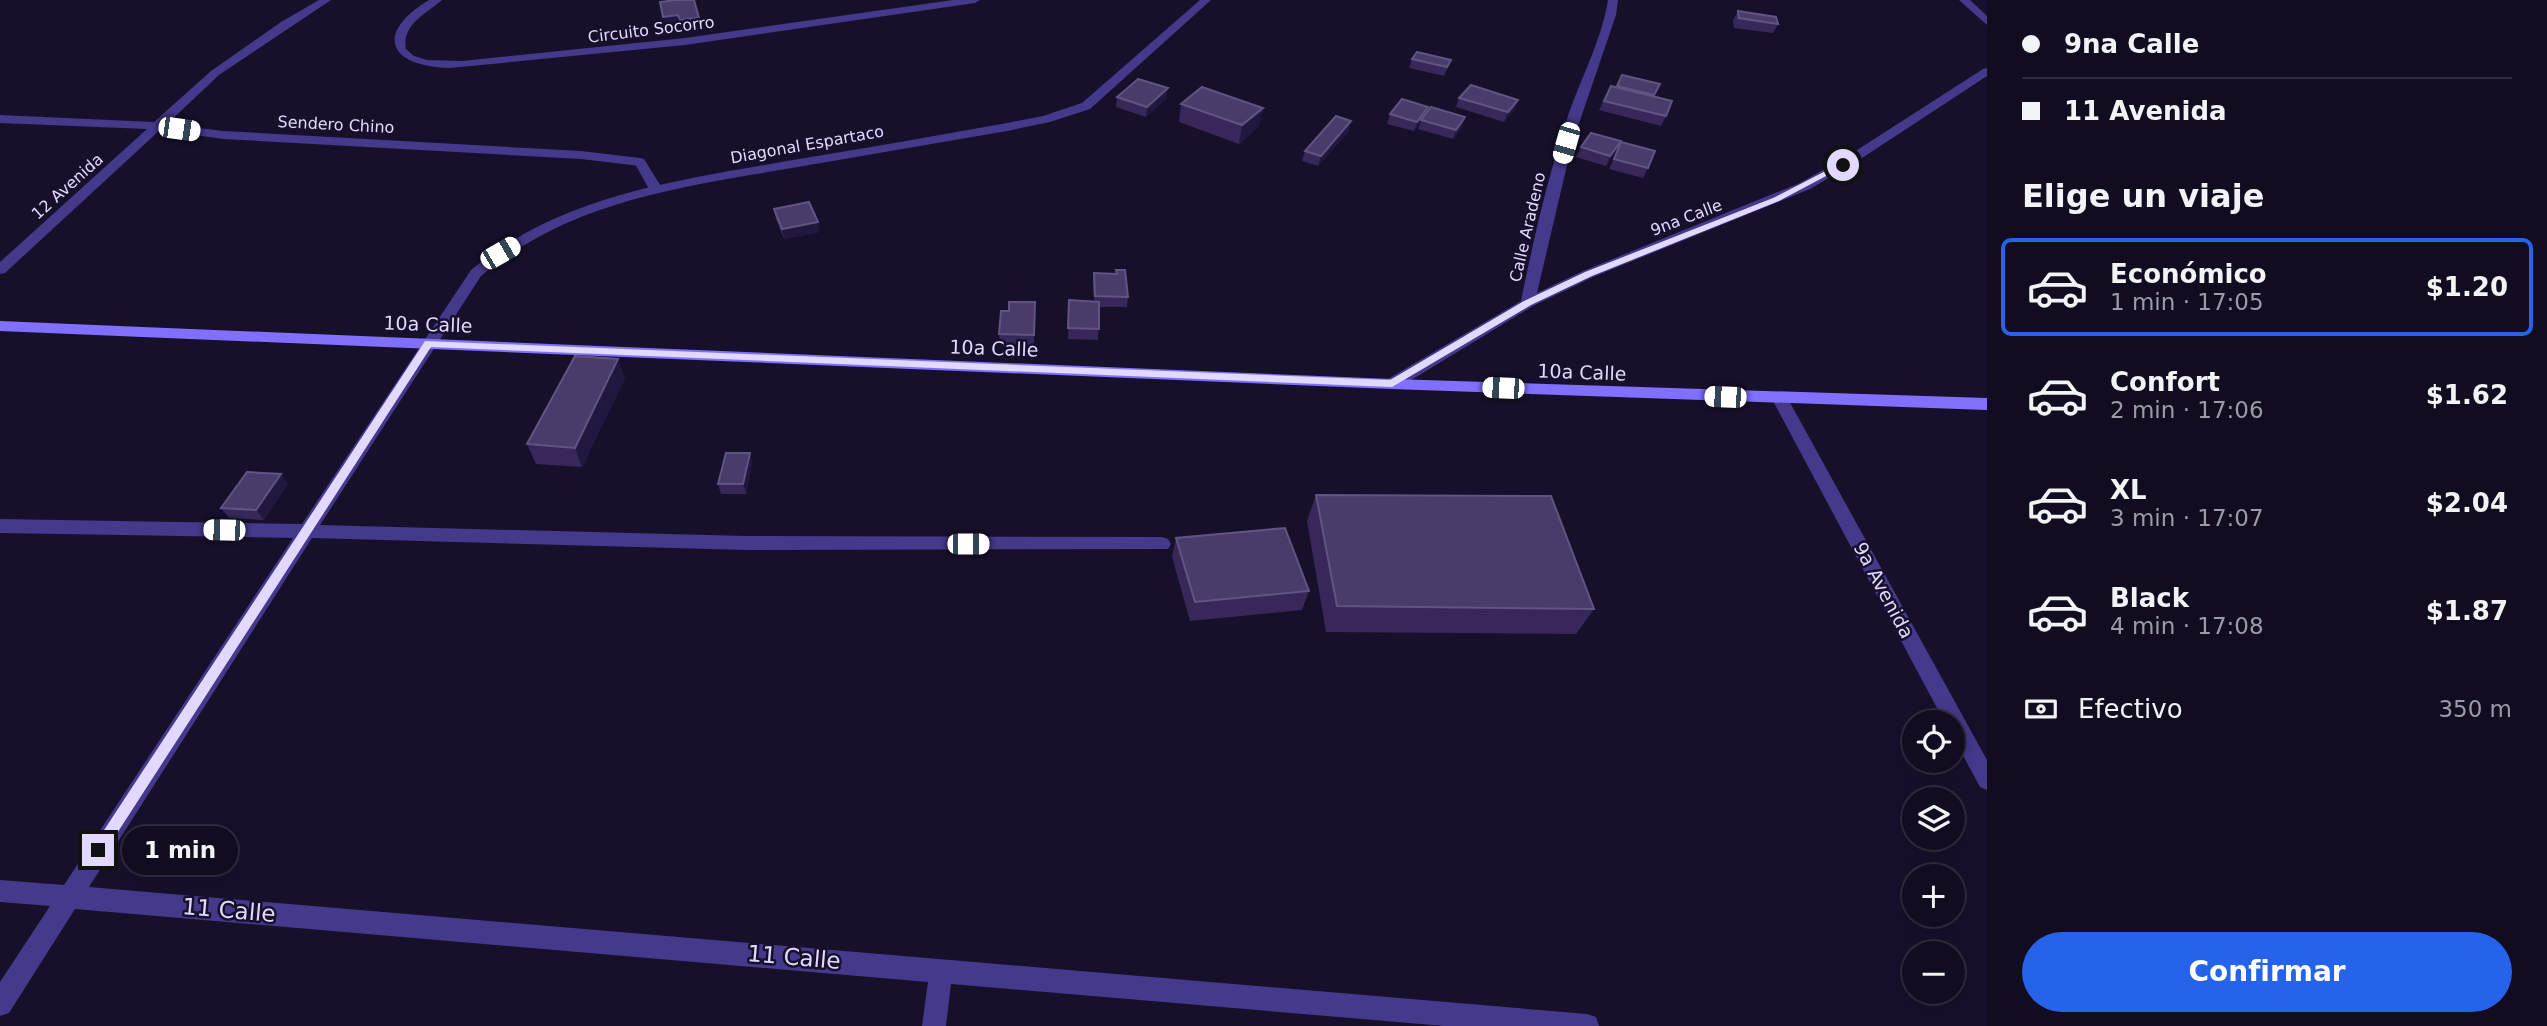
<!DOCTYPE html>
<html lang="es">
<meta charset="utf-8">
<style>
:root{--surface:#110c20;--page:#1a1529;--text:#f1f3f6;--muted:#9c9ba5;--line:#302c3e;--accent:#2563eb}
body{margin:0;font-family:"DejaVu Sans",sans-serif;background:var(--page);color:var(--text);height:100vh;display:flex;flex-direction:column;font-size:26px;white-space:nowrap}
*{box-sizing:border-box;margin:0}
p{font-size:23px;color:var(--muted)}
.icon{flex:none;width:38px;height:38px;fill:none;stroke:currentColor;stroke-width:2;stroke-linecap:round;stroke-linejoin:round}
.map{position:relative;flex:1;overflow:hidden}
.panel{display:flex;flex-direction:column;background:var(--surface);width:560px}
.panel>*{flex:none}
.hud{display:grid;align-content:center;height:154px;padding:0 35px;background:var(--surface)}
.tools{position:absolute;left:1902px;top:710px;display:grid;gap:14px}
.tools a{display:grid;place-items:center;width:63px;height:63px;border-radius:50%;background:var(--surface);box-shadow:0 4px 18px #0003,0 0 0 2px var(--line);font-size:35px}
.end{position:absolute;width:32px;height:32px;margin:-16px;border:9px solid #e1d9ff;background:#111;box-shadow:0 0 0 4px #111}
.from{border-radius:50%}
.bubble{position:absolute;height:49px;border-radius:24px;background:var(--surface);box-shadow:0 4px 18px #0003,0 0 0 2px var(--line);font-size:23px;font-weight:600;line-height:49px;text-align:center}
.car{position:absolute;width:21px;height:42px;margin:-21px -10px;border-radius:9px;box-shadow:0 0 5px 2px #0007;background:linear-gradient(#fff 24%,#345 0 40%,#fff 0 76%,#345 0 86%,#fff 0)}
.hud b{display:flex;align-items:center;gap:24px;height:66px;font-size:26px}
.hud b+b{border-top:2px solid var(--line)}
.hud i{width:18px;height:18px;background:var(--text)}
ul{padding:0;list-style:none}
li{display:flex;align-items:center;gap:21px;height:98px;margin:0 14px 10px;padding:0 21px;border:4px solid transparent;border-radius:10px}
li div{flex:1}
li b{display:block;font-size:26px}
li em{font-style:normal;font-weight:600}
li.current{border-color:var(--accent)}
li>.icon{width:63px;height:63px;stroke-width:1.5}
h2{padding:0 35px;font-size:32px;line-height:84px}
.pay{display:flex;align-items:center;gap:18px;height:77px;padding:0 35px;font-size:26px}
.pay p{margin-inline-start:auto}
.button{display:flex;gap:14px;margin-top:auto;padding:14px 35px}
.button a{flex:1;height:80px;border-radius:42px;background:var(--accent);color:#fff;font-size:28px;font-weight:600;line-height:80px;text-align:center}
main{display:flex;flex:1;min-height:0}
.map>svg:first-child{display:block}
.lines{fill:none;stroke-linecap:round;stroke-linejoin:round}
.lane{fill:#44398b;fill-rule:evenodd}
.street{fill:#44398b;fill-rule:evenodd}
.secondary{fill:#8170ff;fill-rule:evenodd}
.wall{fill:#372859}
.shaded-wall{fill:#22173f}
.building{fill:#493b6a;stroke:#615482;stroke-width:2}
.route{fill:#e1d9ff}
.labels{text-anchor:middle;stroke-width:5;stroke-linejoin:round;paint-order:stroke}
.far-street-label{font-size:16px;fill:#e1d9ff;stroke:#17102b}
.street-label{font-size:19px;fill:#e1d9ff;stroke:#17102b}
.near-street-label{font-size:23px;fill:#e1d9ff;stroke:#17102b}
</style>
<main>
<div class="map">
<svg width="1987" height="1026" viewBox="0 0 1987 1026">
<rect width="100%" height="100%" fill="#17102b"/>
<g class="lines">
<polygon class="lane" points="640,158 644,159 662,188 660,191 655,192 650,191 634,162"/>
<g class="street">
<polygon points="319,0 331,0 219,75 167,124 223,131 581,151 640,158 646,162 640,166 581,159 223,139 160,130 5,273 0,274 0,262 147,129 0,123 0,115 154,122 211,71 281,22"/>
<path d="M429 0H442C427 13 401 25 406 49L414 56 427 60 462 61 685 38 953 0H980L975 3 685 45 450 68C388 67 374 33 429 0Z"/>
<path d="M1200 0H1211L1090 109 1050 122 1007 131C935 143 864 156 792 168 681 187 570 201 481 276L320 525 746 536 1162 537 1168 539 1171 544 1168 549 746 550 312 538 89 887 1587 1014 1596 1017 1599 1026H1444L951 984 946 1026H922L928 982 75 909 9 1013 0 1016V982L50 906 0 902V880L64 885 293 538 0 533V519L302 524 471 270C562 195 675 181 787 161 861 149 934 136 1007 123L1043 116 1082 103Z"/>
<path d="M1608 0H1618L1616 15 1572 144 1537 293 1583 271 1800 183 1851 154 1983 69 1987 68V76L1859 160 1810 189 1593 277 1533 306 1398 388H1386L1384 384 1386 380 1521 301C1533 241 1547 181 1566 122 1579 81 1601 43 1608 0Z"/>
<polygon points="1959,0 1970,0 1987,16 1987,25"/>
<polygon points="1780,394 1788,399 1987,760 1987,790 1980,787 1953,737 1953,723 1945,723 1772,399"/>
</g>
<polygon class="secondary" points="0,321 1392,379 1987,398 1987,410 1392,389 0,331"/>
</g>
<g class="wall">
<polygon points="1738,11 1778,24 1773,33 1734,28 1733,20"/>
<polygon points="1412,59 1451,60 1444,76 1409,68"/>
<polygon points="1622,75 1660,84 1654,97 1666,116 1661,126 1599,110 1611,86 1616,88"/>
<polygon points="1117,97 1167,98 1146,117 1116,107"/>
<polygon points="1459,98 1515,109 1504,122 1456,107"/>
<polygon points="1181,104 1259,126 1239,144 1179,122"/>
<polygon points="1390,114 1426,114 1465,117 1462,127 1453,139 1418,129 1421,122 1414,131 1387,124"/>
<polygon points="1349,131 1318,166 1302,161 1305,151"/>
<polygon points="1621,141 1616,151 1606,166 1576,157 1581,147"/>
<polygon points="1621,142 1648,168 1643,178 1609,169"/>
<polygon points="774,209 819,232 784,239 776,219"/>
<polygon points="1116,270 1128,297 1127,307 1099,307 1098,340 1068,339 1069,300 1094,301 1093,283 1094,273 1116,274"/>
<polygon points="1035,302 1034,345 999,344 1001,311 1009,311"/>
<polygon points="625,378 582,467 536,464 527,444"/>
<polygon points="750,453 752,463 746,494 721,494 718,484"/>
<polygon points="288,484 264,520 229,518 221,508"/>
<polygon points="1316,495 1594,609 1576,634 1326,632 1307,521"/>
<polygon points="1176,538 1309,591 1302,610 1190,621 1172,557"/>
</g>
<g class="shaded-wall">
<polygon points="678,15 680,24 665,26 663,17"/>
<polygon points="699,18 700,27 682,29 680,20"/>
<polygon points="1168,88 1167,98 1146,117 1147,107"/>
<polygon points="1518,100 1515,109 1504,122 1508,112"/>
<polygon points="1428,107 1425,116 1414,131 1417,122"/>
<polygon points="1263,108 1259,126 1239,144 1242,125"/>
<polygon points="1465,117 1462,127 1453,139 1456,130"/>
<polygon points="1351,121 1349,131 1318,166 1321,156"/>
<polygon points="1621,141 1616,151 1606,166 1610,156"/>
<polygon points="818,222 819,232 784,239 782,229"/>
<polygon points="618,359 625,378 582,467 575,448"/>
<polygon points="750,453 752,463 746,494 743,484"/>
<polygon points="281,474 288,484 264,520 256,510"/>
</g>
<g class="building">
<polygon points="676,0 694,0 699,18 680,20 678,15 663,17 660,2"/>
<polygon points="1738,11 1776,17 1778,24 1739,18"/>
<polygon points="1417,52 1451,60 1447,67 1412,59"/>
<polygon points="1622,75 1660,84 1654,95 1617,86"/>
<polygon points="1138,79 1168,88 1147,107 1117,97"/>
<polygon points="1471,85 1518,100 1508,112 1459,98"/>
<polygon points="1611,86 1672,101 1666,116 1604,101"/>
<polygon points="1202,87 1263,108 1242,125 1181,104"/>
<polygon points="1402,99 1428,107 1417,122 1390,114"/>
<polygon points="1431,107 1465,117 1456,130 1421,120"/>
<polygon points="1336,116 1351,121 1321,156 1305,151"/>
<polygon points="1591,133 1621,141 1610,156 1581,147"/>
<polygon points="1621,142 1655,151 1648,168 1614,159"/>
<polygon points="809,202 818,222 782,229 774,209"/>
<polygon points="1116,270 1125,270 1128,297 1095,296 1094,273 1117,274"/>
<polygon points="1069,300 1099,302 1099,329 1068,328"/>
<polygon points="1009,302 1035,302 1034,335 999,334 1001,311 1009,311"/>
<polygon points="575,356 618,359 575,448 527,444"/>
<polygon points="726,453 750,453 743,484 718,484"/>
<polygon points="247,472 281,474 256,510 221,508"/>
<polygon points="1316,495 1551,496 1594,609 1337,606"/>
<polygon points="1285,528 1309,591 1195,602 1176,538"/>
</g>
<polygon class="route" points="1843,162 1845,166 1779,201 1592,276 1531,305 1392,387 431,347 103,855 93,855 91,850 425,341 1390,380 1524,301 1585,272 1773,198"/>
<g class="labels">
<g class="far-street-label">
<text transform="translate(651 29) rotate(-7)" y="6">Circuito Socorro</text>
<text transform="translate(336 124) rotate(3)" y="6">Sendero Chino</text>
<text transform="translate(807 144) rotate(-10)" y="6">Diagonal Espartaco</text>
<text transform="translate(67 186) rotate(-42)" y="6">12 Avenida</text>
<text transform="translate(1686 217) rotate(-21)" y="6">9na Calle</text>
<text transform="translate(1527 227) rotate(-77)" y="6">Calle Aradeno</text>
</g>
<g class="street-label">
<text transform="translate(428 324) rotate(2)" y="7">10a Calle</text>
<text transform="translate(994 348) rotate(2)" y="7">10a Calle</text>
<text transform="translate(1582 372) rotate(2)" y="7">10a Calle</text>
<text transform="translate(1884 590) rotate(62)" y="7">9a Avenida</text>
</g>
<g class="near-street-label">
<text transform="translate(229 910) rotate(5)" y="8">11 Calle</text>
<text transform="translate(794 957) rotate(5)" y="8">11 Calle</text>
</g>
</g>
</svg>
<div class="tools">
<a><svg class="icon" aria-label="locate" viewBox="0 0 24 24"><circle cx="12" cy="12" r="6"/><path d="M12 2v4M12 18v4M2 12h4M18 12h4"/></svg></a>
<a><svg class="icon" aria-label="layers" viewBox="0 0 24 24"><path d="M12 4l9 5-9 5-9-5zM3 14l9 5 9-5"/></svg></a>
<a>+</a>
<a>−</a>
</div>
<i class="end from" style="left:1843px;top:165px"></i>
<i class="end" style="left:98px;top:850px"></i>
<div class="bubble" style="left:122px;top:826px;width:116px">1 min</div>
<i class="car" style="left:179px;top:129px;rotate:98deg"></i>
<i class="car" style="left:1566px;top:143px;rotate:196deg"></i>
<i class="car" style="left:500px;top:253px;rotate:60deg"></i>
<i class="car" style="left:1503px;top:388px;rotate:272deg"></i>
<i class="car" style="left:1725px;top:397px;rotate:272deg"></i>
<i class="car" style="left:224px;top:530px;rotate:271deg"></i>
<i class="car" style="left:968px;top:544px;rotate:90deg"></i>
</div>
<section class="panel">
<div class="hud">
<b><i class="from"></i>9na Calle</b>
<b><i></i>11 Avenida</b>
</div>
<h2>Elige un viaje</h2>
<ul>
<li class="current"><svg class="icon" aria-label="car" viewBox="0 0 24 24"><path d="M5 17H2v-5l4-1 3-4h7l3 4 3 1v5h-3M9 17h6M6 11h13"/><circle cx="7" cy="17" r="2"/><circle cx="17" cy="17" r="2"/></svg><div><b>Económico</b><p>1 min · 17:05</p></div><em>$1.20</em></li>
<li><svg class="icon" aria-label="car" viewBox="0 0 24 24"><path d="M5 17H2v-5l4-1 3-4h7l3 4 3 1v5h-3M9 17h6M6 11h13"/><circle cx="7" cy="17" r="2"/><circle cx="17" cy="17" r="2"/></svg><div><b>Confort</b><p>2 min · 17:06</p></div><em>$1.62</em></li>
<li><svg class="icon" aria-label="car" viewBox="0 0 24 24"><path d="M5 17H2v-5l4-1 3-4h7l3 4 3 1v5h-3M9 17h6M6 11h13"/><circle cx="7" cy="17" r="2"/><circle cx="17" cy="17" r="2"/></svg><div><b>XL</b><p>3 min · 17:07</p></div><em>$2.04</em></li>
<li><svg class="icon" aria-label="car" viewBox="0 0 24 24"><path d="M5 17H2v-5l4-1 3-4h7l3 4 3 1v5h-3M9 17h6M6 11h13"/><circle cx="7" cy="17" r="2"/><circle cx="17" cy="17" r="2"/></svg><div><b>Black</b><p>4 min · 17:08</p></div><em>$1.87</em></li>
</ul>
<div class="pay"><svg class="icon" aria-label="cash" viewBox="0 0 24 24"><path d="M3 7h18v10H3z"/><circle cx="12" cy="12" r="2"/></svg>Efectivo<p>350 m</p></div>
<div class="button"><a>Confirmar</a></div>
</section>
</main>
